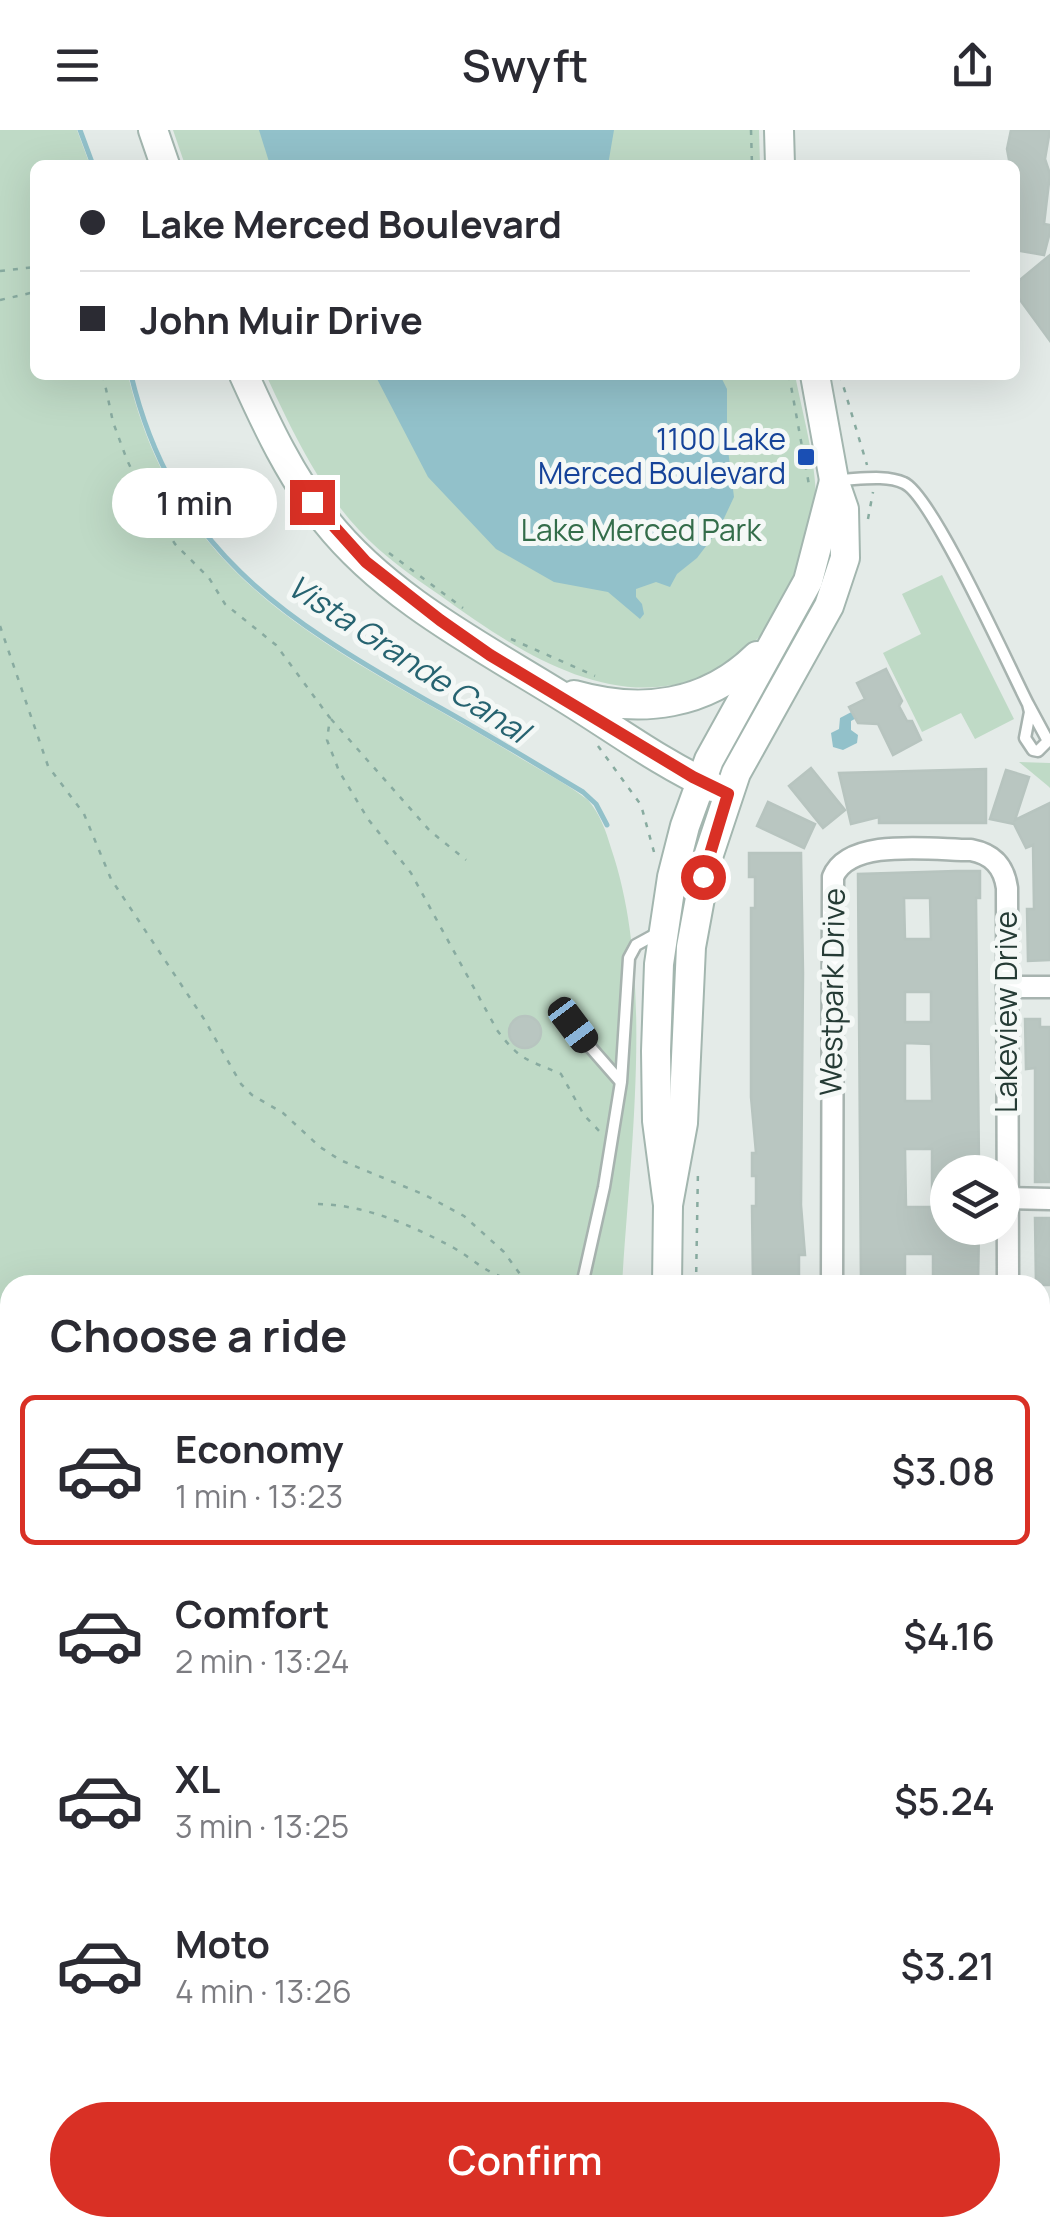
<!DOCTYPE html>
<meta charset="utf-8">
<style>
:root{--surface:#fff;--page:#f2f2f3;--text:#2b2b33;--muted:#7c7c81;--line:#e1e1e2;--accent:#d93025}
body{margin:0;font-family:Manrope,sans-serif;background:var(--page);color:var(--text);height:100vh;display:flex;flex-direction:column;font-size:38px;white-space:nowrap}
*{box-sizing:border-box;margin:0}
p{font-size:32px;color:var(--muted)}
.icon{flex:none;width:55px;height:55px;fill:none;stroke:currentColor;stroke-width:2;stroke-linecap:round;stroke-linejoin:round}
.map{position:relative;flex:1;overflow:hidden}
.drawer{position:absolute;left:0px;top:1145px;width:1050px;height:962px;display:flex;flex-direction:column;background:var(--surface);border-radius:30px 30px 0 0;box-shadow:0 10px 40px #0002}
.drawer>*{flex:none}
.guide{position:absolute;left:30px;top:30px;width:990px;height:220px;border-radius:15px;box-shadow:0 10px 40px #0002;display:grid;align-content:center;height:220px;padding:0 50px;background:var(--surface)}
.controls{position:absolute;left:930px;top:1025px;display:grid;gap:20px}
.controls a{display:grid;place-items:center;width:90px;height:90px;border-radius:50%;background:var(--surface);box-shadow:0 10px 40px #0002;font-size:50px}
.end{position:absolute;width:45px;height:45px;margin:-22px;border:12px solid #d93025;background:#fff;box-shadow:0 0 0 5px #fff}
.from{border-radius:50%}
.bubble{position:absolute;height:70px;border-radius:35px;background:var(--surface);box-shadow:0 10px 40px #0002;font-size:32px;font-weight:600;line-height:70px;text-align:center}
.car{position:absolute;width:30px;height:60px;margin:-30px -15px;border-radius:12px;box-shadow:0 0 8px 2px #0007;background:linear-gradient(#222 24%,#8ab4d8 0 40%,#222 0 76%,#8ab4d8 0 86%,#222 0)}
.guide b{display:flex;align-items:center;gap:35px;height:95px;font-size:38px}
.guide b+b{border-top:2px solid var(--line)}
.guide i{width:25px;height:25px;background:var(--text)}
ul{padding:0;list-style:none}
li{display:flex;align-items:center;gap:30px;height:150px;margin:0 20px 15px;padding:0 30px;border:5px solid transparent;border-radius:15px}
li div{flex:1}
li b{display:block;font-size:38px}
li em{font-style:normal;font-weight:600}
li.selected{border-color:var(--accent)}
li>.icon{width:90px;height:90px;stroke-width:1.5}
h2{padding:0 50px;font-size:45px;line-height:120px}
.button{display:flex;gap:20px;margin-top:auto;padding:20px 50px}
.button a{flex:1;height:115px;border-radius:60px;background:var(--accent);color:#fff;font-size:40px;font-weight:600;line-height:115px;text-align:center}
header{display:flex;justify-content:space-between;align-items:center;height:130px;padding:0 50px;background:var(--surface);font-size:45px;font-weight:600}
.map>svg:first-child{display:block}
.green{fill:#bfdac6}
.water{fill:#92c1ca}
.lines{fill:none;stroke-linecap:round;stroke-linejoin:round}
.stream{stroke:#92c1ca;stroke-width:5}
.building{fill:#b9c6c1;stroke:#b7c4bf;stroke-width:2.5;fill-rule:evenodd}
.lane-casing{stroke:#a7b3af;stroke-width:15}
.street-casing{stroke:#a7b3af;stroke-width:25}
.secondary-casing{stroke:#a3b6af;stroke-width:32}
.path{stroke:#88aba0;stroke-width:2.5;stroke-dasharray:5 8;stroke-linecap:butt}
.lane{stroke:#fff;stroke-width:10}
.street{stroke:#fff;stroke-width:20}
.secondary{stroke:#fff;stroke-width:28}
.route{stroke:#d93025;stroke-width:12}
.transit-dot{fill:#1a4fb4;stroke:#f4f8f6;stroke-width:4}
.labels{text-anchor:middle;stroke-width:10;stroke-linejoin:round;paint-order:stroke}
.transit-label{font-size:30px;fill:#164399;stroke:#f4f8f6;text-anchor:end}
.park-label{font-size:30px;fill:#346d4a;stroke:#f4f8f6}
.street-label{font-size:30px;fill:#253b35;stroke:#f4f8f6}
.water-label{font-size:32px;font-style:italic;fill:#266370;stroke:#f4f8f6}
</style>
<header><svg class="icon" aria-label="menu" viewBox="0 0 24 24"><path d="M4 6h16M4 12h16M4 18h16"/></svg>Swyft<svg class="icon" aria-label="share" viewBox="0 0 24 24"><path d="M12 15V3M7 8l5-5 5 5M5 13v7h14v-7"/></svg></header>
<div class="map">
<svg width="1050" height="2106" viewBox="0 0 1050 2106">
<rect width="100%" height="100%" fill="#e4ebe8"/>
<g class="green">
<path d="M0 0H77L90 35H35V245H128C180 464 344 521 517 626 540 640 566 653 588 670 600 684 606 701 611 718 655 846 630 1020 622 1155H10V1968H0Z"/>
<polygon points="173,0 759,0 760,35 185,35"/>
<path d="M266 245H795C803 286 816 330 816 372 816 412 798 442 780 477 767 503 747 521 723 536 625 594 520 523 441 466 412 446 383 426 359 400 317 355 292 300 266 245Z"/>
<polygon points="942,445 1014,589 975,609 961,583 922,602 883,523 921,504 902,464"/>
<polygon points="1019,632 1050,633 1050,658 1048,656"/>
<polygon points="1040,1364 1050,1364 1050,2106 999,2106 996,2098 1040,2098"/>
</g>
<g class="water">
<polygon points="259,0 614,0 608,35 270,35"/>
<polygon points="375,245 720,245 727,259 727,312 734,367 719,399 697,428 677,444 670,457 656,452 636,459 636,467 642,474 644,484 640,489 608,462 554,452 496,419 428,347"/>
<polygon points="859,578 862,585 851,591 851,600 858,605 857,613 843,620 833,617 831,603 839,599 840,588"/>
</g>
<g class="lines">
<g class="stream">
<polyline points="80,0 93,35"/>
<path d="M131 245C173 419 281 487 426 570 479 599 531 631 583 662L596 674 607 695"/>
</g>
</g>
<g class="building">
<polygon points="1011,0 1050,0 1045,29 1050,44 1044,94 1050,95 1050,102 1044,125 1015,120 1015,35 1010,35 1007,19"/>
<polygon points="1050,125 1050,211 1015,163 1015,154"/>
<polygon points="886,539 902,571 899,576 907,591 912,591 921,610 893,625 878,594 858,593 849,577 865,569 857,553"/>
<polygon points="811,638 845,680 823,698 789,656"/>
<polygon points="986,639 986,693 879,693 879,687 851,694 839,643"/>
<polygon points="1006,640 1029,647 1015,690 1050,673 1050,830 1028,831 1027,779 1034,779 1033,715 1026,718 1014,694 990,689"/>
<polygon points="768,672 815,694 804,718 757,696"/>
<polygon points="749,723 801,723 803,843 801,1075 805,1125 799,1125 799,1155 753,1155 752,1076 756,1076 756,1046 752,1046 752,1023 756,1023 751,967 751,778 755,778 755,747 749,747"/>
<path d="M956 741H980V768H976L979 1034H970L971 1042H948V1098H979L978 1155H937V1150H933V1124H905V1151H901V1155H861L858 744ZM904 768H930L931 809H905ZM905 862H931V892H905ZM905 913 931 914 932 971H905ZM905 1019H932V1077H906Z"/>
<circle cx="525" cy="902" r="16"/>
<polygon points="1025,889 1040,889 1040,897 1050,897 1050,1052 1035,1052 1035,938 1026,939"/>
<polygon points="1035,1088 1050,1088 1050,1155 1036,1155"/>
</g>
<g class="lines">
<defs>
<g id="lane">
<path d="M835 350C856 350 885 344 904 353 932 365 1009 537 1028 574L1030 582 1025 608 1033 620 1038 621 1048 611 1028 574"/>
<polyline points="564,879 585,911 620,951"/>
<polyline points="582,1155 604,1057 621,952 629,828 636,815 658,803"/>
<polyline points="0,1255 10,1261"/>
<polyline points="1040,1472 1050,1468"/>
<polyline points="1040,1544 1050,1550"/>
<polyline points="539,2098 542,2106"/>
<polyline points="963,2106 965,2098"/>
</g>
<g id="street">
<polyline points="1007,857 1050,857"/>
<polyline points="1008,1068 1050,1069"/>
<path d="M832 1155 833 747C849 707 933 720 971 720 992 724 1004 736 1007 758L1008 1155"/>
<polyline points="1040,1276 1050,1276"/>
<polyline points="1,2070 10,2094"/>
<polyline points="206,2098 209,2106"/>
<polyline points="408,2098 411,2106"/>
<polyline points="658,2098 661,2106"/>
</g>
<g id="secondary">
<polyline points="153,0 165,35"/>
<polyline points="779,0 780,35"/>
<path d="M244 245C267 296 291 347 326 391 387 468 481 516 563 567 612 597 660 633 713 657"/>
<path d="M574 565C641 584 706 576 757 526"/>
<polyline points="668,1075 683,993 691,817 707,730 736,643 829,476 845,428 844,379 834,350 815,245"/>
<polyline points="667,1155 668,1075 657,991 656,921 659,834 672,747 685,696 709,630 808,451 834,351"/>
<polyline points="726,2098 730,2106"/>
</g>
</defs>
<use href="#lane" class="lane-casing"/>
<use href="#street" class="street-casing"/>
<use href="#secondary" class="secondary-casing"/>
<g class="path">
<polyline points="751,0 752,35"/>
<polyline points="0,141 35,137"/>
<polyline points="0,170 35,162"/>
<path d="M103 245 113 292 127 330 142 361 175 414 209 448 225 474 276 515 330 588 327 610 339 641 368 689 411 743 497 900C521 932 527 929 561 944L584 985 601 1003"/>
<polyline points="789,245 809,355"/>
<polyline points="840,245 867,335"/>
<polyline points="868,389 873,362"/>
<polyline points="389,423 463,478"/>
<polyline points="0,496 48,636 84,684 111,749 204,889 241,954 252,965 283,983 320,1017 340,1030 425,1065 464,1086 504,1122 528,1155"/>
<polyline points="511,509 595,546"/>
<polyline points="331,589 430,701 466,730"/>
<polyline points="598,616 641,675 654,722"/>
<path d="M318 1074C366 1075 411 1095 454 1118 473 1129 487 1144 509 1149L510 1155"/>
<polyline points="696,1155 698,1039"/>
<polyline points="0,1289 10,1295"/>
<polyline points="0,1386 10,1388"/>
<polyline points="1040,1617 1050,1614"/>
<polyline points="0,1684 10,1684"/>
<polyline points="1040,1704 1050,1706"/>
<polyline points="0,1935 10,1934"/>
<polyline points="1006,2098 1010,2106"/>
</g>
<use href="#lane" class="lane"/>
<use href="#street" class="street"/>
<use href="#secondary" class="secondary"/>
</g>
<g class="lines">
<polyline class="route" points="312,372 366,432 440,490 490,525 693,647 728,664 703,747"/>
</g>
<rect class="transit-dot" x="796" y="317" width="20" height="20" rx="5"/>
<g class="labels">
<g class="transit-label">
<text x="786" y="320">1100 Lake<tspan x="786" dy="34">Merced Boulevard</tspan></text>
</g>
<g class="park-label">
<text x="641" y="411">Lake Merced Park</text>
</g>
<g class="street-label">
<text transform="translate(833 862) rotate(-89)" y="10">Westpark Drive</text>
<text transform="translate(1007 882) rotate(-90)" y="10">Lakeview Drive</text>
</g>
<g class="water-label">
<text transform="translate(408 529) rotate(33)" y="11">Vista Grande Canal</text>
</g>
</g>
</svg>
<div class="controls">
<a><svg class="icon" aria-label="layers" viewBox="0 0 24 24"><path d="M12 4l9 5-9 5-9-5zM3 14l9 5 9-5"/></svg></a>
</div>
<i class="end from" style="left:703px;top:747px"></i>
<i class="end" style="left:312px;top:372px"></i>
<div class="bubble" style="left:112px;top:338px;width:165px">1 min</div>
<i class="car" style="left:573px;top:895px;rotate:143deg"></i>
<div class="guide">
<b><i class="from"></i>Lake Merced Boulevard</b>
<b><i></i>John Muir Drive</b>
</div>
<section class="drawer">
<h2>Choose a ride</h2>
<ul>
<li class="selected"><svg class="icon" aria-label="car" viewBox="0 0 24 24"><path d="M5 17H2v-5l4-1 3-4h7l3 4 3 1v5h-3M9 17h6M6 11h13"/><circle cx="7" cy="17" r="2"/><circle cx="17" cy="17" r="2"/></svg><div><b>Economy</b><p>1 min · 13:23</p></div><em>$3.08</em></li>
<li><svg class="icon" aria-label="car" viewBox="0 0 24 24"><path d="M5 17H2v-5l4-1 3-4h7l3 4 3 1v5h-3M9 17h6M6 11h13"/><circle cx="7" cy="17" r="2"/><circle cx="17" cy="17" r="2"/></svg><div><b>Comfort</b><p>2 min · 13:24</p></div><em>$4.16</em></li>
<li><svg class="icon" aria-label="car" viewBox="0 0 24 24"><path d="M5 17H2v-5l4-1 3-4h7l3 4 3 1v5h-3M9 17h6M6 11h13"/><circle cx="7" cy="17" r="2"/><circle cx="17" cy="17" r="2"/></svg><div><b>XL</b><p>3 min · 13:25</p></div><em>$5.24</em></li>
<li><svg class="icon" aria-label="car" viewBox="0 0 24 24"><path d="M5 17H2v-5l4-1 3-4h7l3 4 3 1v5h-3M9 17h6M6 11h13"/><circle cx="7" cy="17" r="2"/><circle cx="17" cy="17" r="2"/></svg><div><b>Moto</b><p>4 min · 13:26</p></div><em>$3.21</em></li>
</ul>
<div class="button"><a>Confirm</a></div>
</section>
</div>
